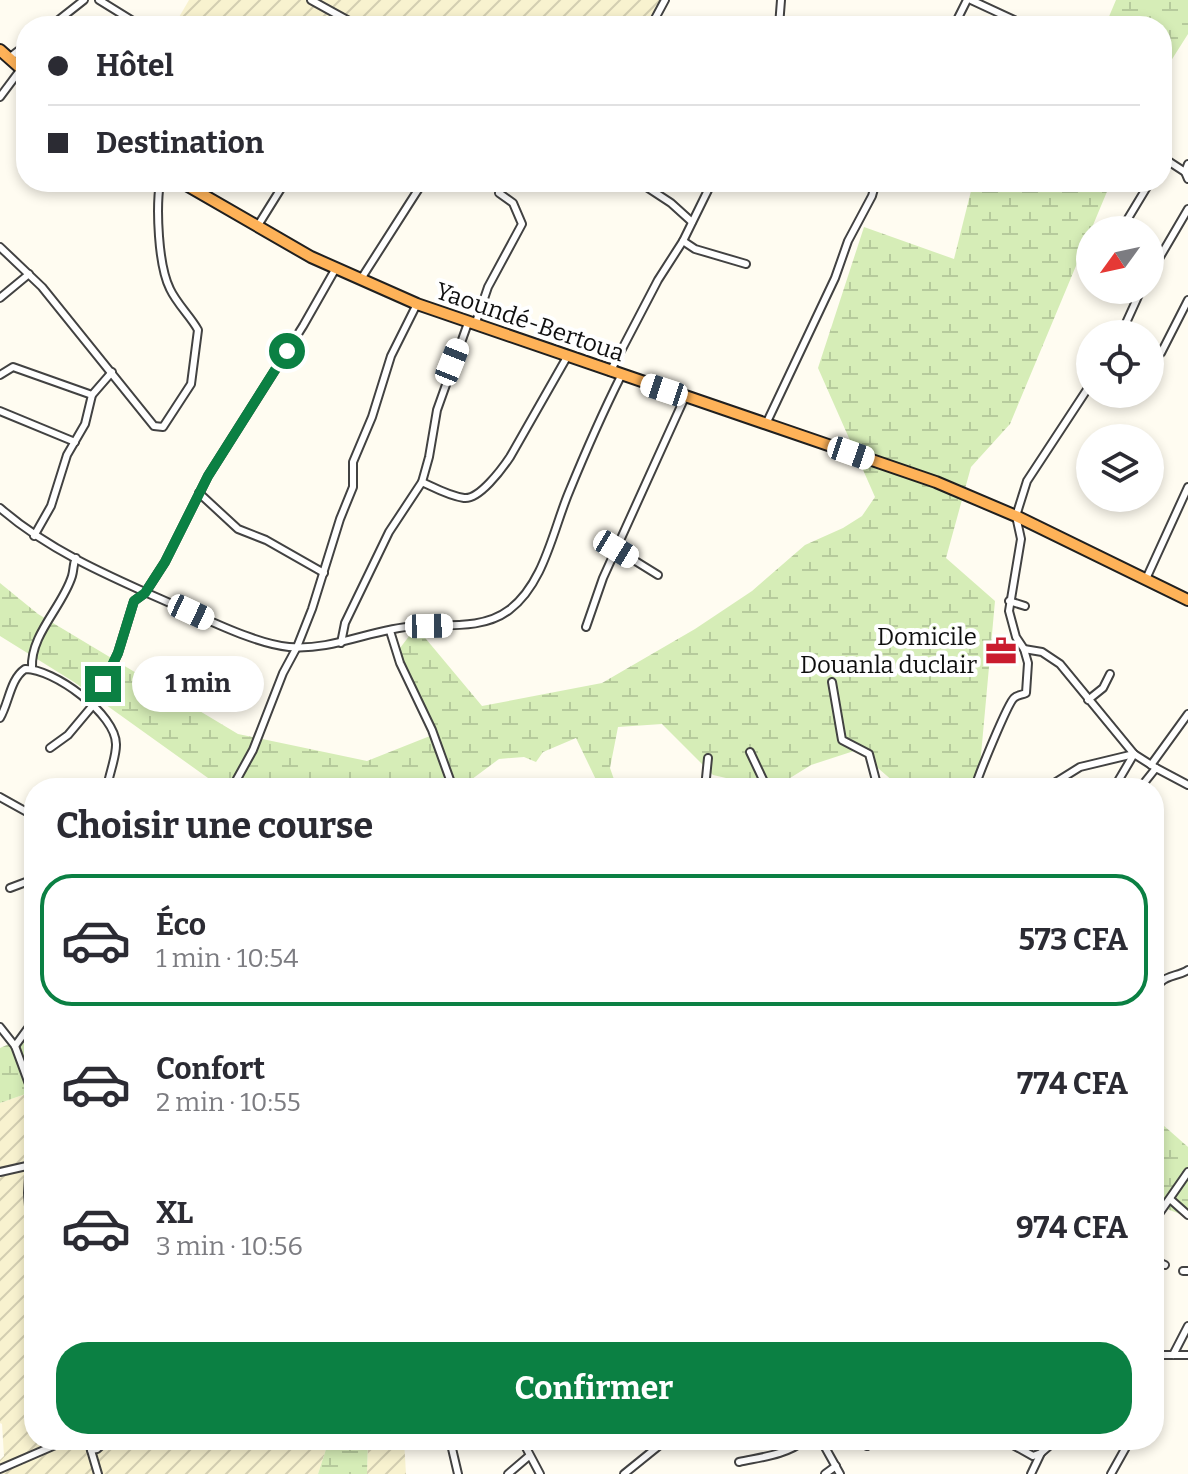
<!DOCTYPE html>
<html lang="fr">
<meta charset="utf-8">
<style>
:root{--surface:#fff;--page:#f2f2f3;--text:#2b2b33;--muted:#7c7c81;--line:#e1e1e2;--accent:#0b8043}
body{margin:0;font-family:Bitter,serif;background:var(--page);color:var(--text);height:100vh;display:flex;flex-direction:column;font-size:30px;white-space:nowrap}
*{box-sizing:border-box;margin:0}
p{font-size:26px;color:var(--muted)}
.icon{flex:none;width:44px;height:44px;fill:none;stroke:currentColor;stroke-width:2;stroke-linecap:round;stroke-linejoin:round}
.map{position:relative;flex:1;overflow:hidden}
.details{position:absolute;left:24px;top:778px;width:1140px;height:672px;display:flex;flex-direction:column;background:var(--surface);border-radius:32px;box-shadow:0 4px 12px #0003}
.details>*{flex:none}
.guide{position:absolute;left:16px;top:16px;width:1156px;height:176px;border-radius:32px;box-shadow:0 4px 12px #0003;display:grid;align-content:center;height:176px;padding:0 32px;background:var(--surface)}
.needle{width:52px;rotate:237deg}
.tools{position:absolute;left:1076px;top:216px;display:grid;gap:16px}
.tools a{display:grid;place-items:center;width:88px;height:88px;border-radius:50%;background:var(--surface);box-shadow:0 4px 12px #0003;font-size:40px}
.end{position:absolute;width:36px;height:36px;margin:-18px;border:10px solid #0b8043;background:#fff;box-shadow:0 0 0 4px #fff}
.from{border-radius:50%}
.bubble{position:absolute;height:56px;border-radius:28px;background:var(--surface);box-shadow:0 4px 12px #0003;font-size:26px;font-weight:700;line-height:56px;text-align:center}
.car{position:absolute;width:24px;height:48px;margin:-24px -12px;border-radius:10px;box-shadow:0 0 6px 2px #0007;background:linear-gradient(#fff 24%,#345 0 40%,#fff 0 76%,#345 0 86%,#fff 0)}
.guide b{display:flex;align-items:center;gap:28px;height:76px;font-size:30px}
.guide b+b{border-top:2px solid var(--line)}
.guide i{width:20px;height:20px;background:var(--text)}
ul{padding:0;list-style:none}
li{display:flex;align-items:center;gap:24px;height:132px;margin:0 16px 12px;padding:0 16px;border:4px solid transparent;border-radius:32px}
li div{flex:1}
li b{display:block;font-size:30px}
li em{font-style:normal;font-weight:700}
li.current{border-color:var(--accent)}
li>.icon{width:72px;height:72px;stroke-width:1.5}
h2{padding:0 32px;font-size:36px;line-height:96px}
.button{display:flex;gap:16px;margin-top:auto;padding:16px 32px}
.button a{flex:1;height:92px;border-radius:32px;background:var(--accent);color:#fff;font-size:32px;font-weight:700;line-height:92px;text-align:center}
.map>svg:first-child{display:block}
.farmland{fill:url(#farmland-furrows)}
.wetland{fill:url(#wetland-marsh)}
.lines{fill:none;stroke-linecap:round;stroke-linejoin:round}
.minor-casing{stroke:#424242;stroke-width:10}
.trunk-casing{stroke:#202020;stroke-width:14}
.minor{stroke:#fff;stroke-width:6}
.trunk{stroke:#feb258;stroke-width:10}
.route{stroke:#0b8043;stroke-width:10}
.labels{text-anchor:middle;stroke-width:8;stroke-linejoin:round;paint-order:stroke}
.street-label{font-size:24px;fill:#0f0f0f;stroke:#fff}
.poi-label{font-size:24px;fill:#0f0f0f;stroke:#fff;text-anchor:end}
</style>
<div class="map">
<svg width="1188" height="1474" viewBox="0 0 1188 1474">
<defs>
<pattern id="farmland-furrows" width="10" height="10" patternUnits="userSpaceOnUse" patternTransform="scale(2)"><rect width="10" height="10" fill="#f8f2cf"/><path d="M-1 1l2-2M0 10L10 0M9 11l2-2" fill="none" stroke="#d3ceb1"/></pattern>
<pattern id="wetland-marsh" width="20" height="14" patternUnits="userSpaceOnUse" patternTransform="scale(2)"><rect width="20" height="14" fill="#d6edb7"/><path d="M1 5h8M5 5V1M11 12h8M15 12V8" fill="none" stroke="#b6ca9c"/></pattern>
</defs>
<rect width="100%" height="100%" fill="#fffcf1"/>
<g class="farmland">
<polygon points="189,0 663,0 648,26 177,26 175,24"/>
<polygon points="34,1091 34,1440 329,1440 318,1474 0,1474 0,1460 4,1456 2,1424 0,1423 0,1103"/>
<polygon points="368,1440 404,1440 406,1474 367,1474"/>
</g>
<g class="wetland">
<polygon points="1116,0 1188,0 1188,34 1162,75 1162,26 1105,26"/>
<polygon points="978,182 1111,182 1010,424 971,467 946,558 995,601 978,788 901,788 857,750 811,765 774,788 770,788 713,775 662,724 618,727 610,768 617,788 600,788 576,738 543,752 536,762 524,757 499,759 460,788 222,788 74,682 0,636 0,583 38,614 238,734 367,761 430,736 394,656 416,627 482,706 602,683 695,629 752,591 805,545 843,528 862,516 875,497 818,368 864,227 954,259 972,187"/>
<polygon points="34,1026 34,1091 0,1103 0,1048 25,1037"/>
<polygon points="1154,1117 1188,1147 1188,1217 1154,1204"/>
<polygon points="329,1440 368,1440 367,1474 318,1474"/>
</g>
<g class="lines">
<defs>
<g id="minor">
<polyline points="99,0 141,26"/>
<polyline points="311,0 358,26"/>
<polyline points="971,0 1027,26"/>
<polyline points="51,26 84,0"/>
<polyline points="651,26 665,0"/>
<polyline points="779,26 781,0"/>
<polyline points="954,26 967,0"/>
<polyline points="9,58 26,45"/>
<polyline points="0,97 21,69"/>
<polyline points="1162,157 1185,172"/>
<polyline points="1188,164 1185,172 1188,179"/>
<polyline points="639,182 671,203 692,222"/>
<polyline points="257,227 285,182"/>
<polyline points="1121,230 1150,182"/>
<polyline points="683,241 695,249 746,264"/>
<path d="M0 247 42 287 154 426 163 427 191 384 198 330C191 317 177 304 170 289 158 265 156 208 160 182"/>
<polyline points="1150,274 1188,209"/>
<polyline points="361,279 423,182"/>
<polyline points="0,298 29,274"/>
<polyline points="475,325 488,287 522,224 513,203 499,193"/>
<polyline points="1121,334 1141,290"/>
<polyline points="1150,355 1161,353 1188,300"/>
<polyline points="610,372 658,280 683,241 712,182"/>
<polyline points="0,375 13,367 92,395"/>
<polyline points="0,411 75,442"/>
<polyline points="766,424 835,278 848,241 872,196 876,182"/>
<path d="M422 482C435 488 449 496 464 498 479 500 502 469 510 457L567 357"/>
<polyline points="199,493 238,529 266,540 324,573"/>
<path d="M0 508C55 556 126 583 192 613 219 625 259 644 289 647 332 651 372 629 415 626 445 624 483 630 509 610 544 584 553 530 569 492 585 453 602 414 621 376"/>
<polyline points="34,536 51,506 67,455 85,424 92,395 112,372"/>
<polyline points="616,549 658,575"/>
<polyline points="1146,579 1188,487"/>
<polyline points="1009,601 1025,606"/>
<polyline points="586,627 603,578 685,397"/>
<polyline points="390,631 400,663 432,730 453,788"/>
<polyline points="341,643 345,623 389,532 422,482 429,457 437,410 468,323"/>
<polyline points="1024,649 1042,652 1060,664 1134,754 1156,768"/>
<path d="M32 668C30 635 63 606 72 576 74 569 73 564 76 558"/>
<polyline points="832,682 842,740 869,754 878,788"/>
<polyline points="1088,700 1103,688 1110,674"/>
<path d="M0 718C9 703 10 679 25 669 52 668 117 714 116 745 116 758 109 774 107 788"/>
<polyline points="50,748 68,735 94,704 118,653 134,601 145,593 165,562 208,476 303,326 336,268"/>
<polyline points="750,752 767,788"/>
<polyline points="1151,765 1188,714"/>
<polyline points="232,788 253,750 283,673 297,647 312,609 340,519 353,487 353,462 372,417 391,356 417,304"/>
<polyline points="705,788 708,758"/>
<path d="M975 788C977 778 1008 703 1014 698 1017 695 1022 695 1026 693L1028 663 1024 649 1016 637 1009 611 1021 539 1016 516 1027 481 1090 385"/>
<polyline points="1033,788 1048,787 1080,767 1134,754"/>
<polyline points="1114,788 1134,754"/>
<polyline points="1140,788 1156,768 1188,785"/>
<polyline points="0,797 34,816"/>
<polyline points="34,826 34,832"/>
<polyline points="10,888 34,879"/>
<polyline points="1154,959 1155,960"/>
<path d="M1154 976 1161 982C1168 975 1179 976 1188 970"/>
<polyline points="0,1027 15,1046 29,1084 33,1105 28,1193 34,1274"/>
<polyline points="15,1046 34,1020"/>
<polyline points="0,1172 31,1165"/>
<polyline points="1170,1199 1188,1215"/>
<polyline points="1154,1221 1188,1172"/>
<polyline points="1154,1260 1165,1265"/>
<polyline points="1183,1271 1188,1271"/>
<polyline points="1154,1355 1188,1355"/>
<polyline points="1173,1355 1188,1326"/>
<polyline points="88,1440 98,1474"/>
<polyline points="450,1440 458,1474"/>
<polyline points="522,1440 540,1474"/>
<polyline points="821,1440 840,1474"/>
<polyline points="863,1440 867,1446"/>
<polyline points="1004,1440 1033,1456 1041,1453 1056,1440"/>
<polyline points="824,1444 840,1444 849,1440"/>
<polyline points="91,1450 97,1449 107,1440"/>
<path d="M739 1462C762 1457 786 1455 805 1440"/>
<polyline points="0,1469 67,1440"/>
<polyline points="508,1474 529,1456"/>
<polyline points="624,1474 666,1440"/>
<polyline points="825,1474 836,1466"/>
<polyline points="1031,1474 1041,1453"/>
<polyline points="1111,1474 1130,1440"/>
</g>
<g id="trunk">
<polyline points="0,50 26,73"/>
<polyline points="181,182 311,257 417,304 936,482 1016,516 1188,600"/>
</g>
</defs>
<use href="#minor" class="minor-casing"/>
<use href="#trunk" class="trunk-casing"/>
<use href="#minor" class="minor"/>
<use href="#trunk" class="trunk"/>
</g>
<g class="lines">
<polyline class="route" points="103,684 118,653 134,601 145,593 165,562 208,476 287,351"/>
</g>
<defs>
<symbol id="office-bare" viewBox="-9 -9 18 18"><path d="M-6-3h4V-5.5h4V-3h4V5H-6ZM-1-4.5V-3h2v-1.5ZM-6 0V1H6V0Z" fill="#ca1c2f" stroke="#fff" stroke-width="2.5" paint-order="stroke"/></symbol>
</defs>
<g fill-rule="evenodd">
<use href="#office-bare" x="979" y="629" width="44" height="44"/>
</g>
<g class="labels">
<g class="street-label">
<text transform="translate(530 322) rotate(19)" y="8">Yaoundé-Bertoua</text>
</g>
<g class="poi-label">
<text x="977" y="645">Domicile<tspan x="977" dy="28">Douanla duclair</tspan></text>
</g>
</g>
</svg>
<div class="tools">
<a><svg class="needle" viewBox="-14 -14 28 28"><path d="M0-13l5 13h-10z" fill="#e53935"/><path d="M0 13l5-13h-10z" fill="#7c7c81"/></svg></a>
<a><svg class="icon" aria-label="locate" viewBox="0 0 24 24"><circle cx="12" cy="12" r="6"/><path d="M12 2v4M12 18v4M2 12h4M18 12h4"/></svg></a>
<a><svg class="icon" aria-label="layers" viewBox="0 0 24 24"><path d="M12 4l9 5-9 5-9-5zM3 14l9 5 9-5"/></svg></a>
</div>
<i class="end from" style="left:287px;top:351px"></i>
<i class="end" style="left:103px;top:684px"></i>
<div class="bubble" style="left:132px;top:656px;width:132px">1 min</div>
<i class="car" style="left:452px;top:362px;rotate:22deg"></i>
<i class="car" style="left:664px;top:390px;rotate:288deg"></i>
<i class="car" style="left:851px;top:453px;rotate:109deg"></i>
<i class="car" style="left:616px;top:549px;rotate:121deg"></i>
<i class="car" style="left:191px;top:612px;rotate:115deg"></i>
<i class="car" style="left:429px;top:626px;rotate:89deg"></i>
<div class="guide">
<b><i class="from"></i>Hôtel</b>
<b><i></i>Destination</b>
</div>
<section class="details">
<h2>Choisir une course</h2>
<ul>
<li class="current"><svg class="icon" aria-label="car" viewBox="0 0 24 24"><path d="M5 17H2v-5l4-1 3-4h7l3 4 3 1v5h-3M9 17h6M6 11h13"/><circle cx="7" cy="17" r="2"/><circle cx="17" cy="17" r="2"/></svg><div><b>Éco</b><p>1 min · 10:54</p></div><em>573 CFA</em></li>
<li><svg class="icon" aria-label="car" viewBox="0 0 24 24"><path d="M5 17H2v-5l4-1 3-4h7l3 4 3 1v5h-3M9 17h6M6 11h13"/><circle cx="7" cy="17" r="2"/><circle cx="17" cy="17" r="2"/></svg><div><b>Confort</b><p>2 min · 10:55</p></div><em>774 CFA</em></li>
<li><svg class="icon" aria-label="car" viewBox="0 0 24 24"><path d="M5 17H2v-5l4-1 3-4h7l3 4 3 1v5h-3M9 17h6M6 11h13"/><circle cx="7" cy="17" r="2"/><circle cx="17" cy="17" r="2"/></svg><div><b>XL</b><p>3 min · 10:56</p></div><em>974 CFA</em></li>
</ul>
<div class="button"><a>Confirmer</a></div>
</section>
</div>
